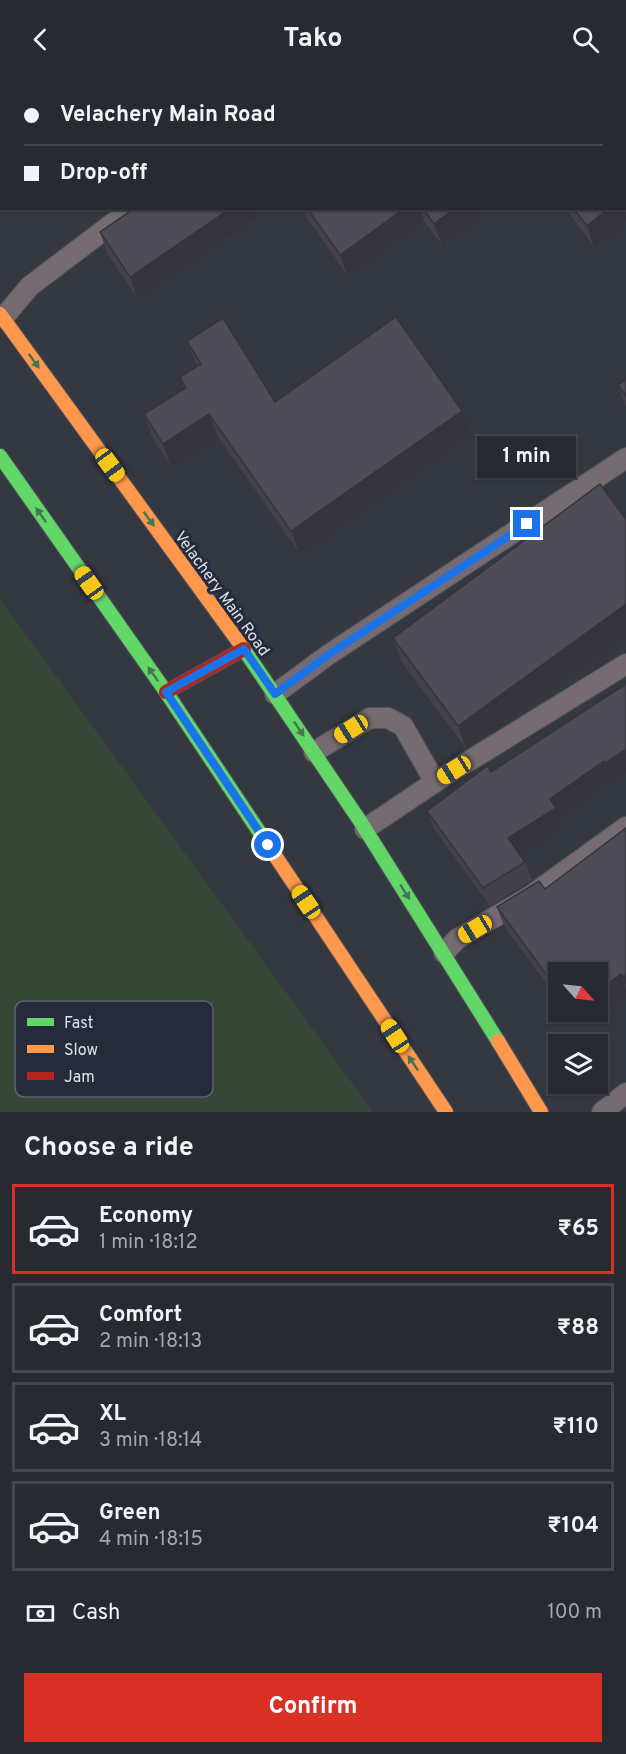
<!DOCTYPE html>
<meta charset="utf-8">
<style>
:root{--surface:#272a31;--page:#2f3239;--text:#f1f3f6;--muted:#a4a7ab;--line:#43464d;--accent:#d93025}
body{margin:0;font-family:Overpass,sans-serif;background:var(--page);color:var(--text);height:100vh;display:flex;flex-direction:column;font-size:22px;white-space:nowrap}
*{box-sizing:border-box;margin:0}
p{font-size:20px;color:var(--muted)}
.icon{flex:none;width:33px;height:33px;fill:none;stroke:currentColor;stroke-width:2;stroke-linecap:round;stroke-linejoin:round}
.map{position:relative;height:1034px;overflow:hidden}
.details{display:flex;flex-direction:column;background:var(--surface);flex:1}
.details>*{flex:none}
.banner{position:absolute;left:0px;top:0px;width:627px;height:132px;box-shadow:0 2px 4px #0004,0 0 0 2px var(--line);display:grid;align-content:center;height:132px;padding:0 24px;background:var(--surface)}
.needle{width:39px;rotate:117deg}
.fabs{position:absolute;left:548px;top:884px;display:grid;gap:12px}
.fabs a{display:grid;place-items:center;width:60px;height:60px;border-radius:0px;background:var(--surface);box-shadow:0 2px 4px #0004,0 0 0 2px var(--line);font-size:30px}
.end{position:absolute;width:27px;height:27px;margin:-14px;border:8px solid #1a73e8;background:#fff;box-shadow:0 0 0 3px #fff}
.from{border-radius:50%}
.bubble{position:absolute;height:42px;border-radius:0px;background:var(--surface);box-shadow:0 2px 4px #0004,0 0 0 2px var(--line);font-size:20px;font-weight:700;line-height:42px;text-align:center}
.car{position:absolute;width:18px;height:36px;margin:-18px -9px;border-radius:8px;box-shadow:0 0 4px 2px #0007;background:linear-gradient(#f5c518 24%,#345 0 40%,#f5c518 0 76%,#345 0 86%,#f5c518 0)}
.banner b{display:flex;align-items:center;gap:21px;height:57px;font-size:22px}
.banner b+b{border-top:2px solid var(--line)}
.banner i{width:15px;height:15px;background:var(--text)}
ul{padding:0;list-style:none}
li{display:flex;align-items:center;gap:18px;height:90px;margin:0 12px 9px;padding:0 12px;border:3px solid var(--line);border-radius:0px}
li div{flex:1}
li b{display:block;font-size:22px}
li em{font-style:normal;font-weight:700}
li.selected{border-color:var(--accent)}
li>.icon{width:54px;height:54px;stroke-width:1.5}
h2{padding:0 24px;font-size:27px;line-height:72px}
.pay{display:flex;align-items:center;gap:15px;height:66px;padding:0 24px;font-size:22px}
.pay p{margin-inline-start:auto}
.action{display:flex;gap:12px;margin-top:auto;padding:12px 24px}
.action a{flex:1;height:69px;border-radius:0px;background:var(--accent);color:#fff;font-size:24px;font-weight:700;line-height:69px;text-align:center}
header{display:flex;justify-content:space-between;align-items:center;height:78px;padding:0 24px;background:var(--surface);font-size:27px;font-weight:700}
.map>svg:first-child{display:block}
.green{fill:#374737}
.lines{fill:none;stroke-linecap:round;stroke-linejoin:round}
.lane-casing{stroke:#50545c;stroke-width:22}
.fast-casing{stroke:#50545c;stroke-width:16}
.slow-casing{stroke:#50545c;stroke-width:16}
.jam-casing{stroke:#50545c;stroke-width:16}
.lane{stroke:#756b70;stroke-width:20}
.fast{stroke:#63d668;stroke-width:14}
.slow{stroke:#ff974d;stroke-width:14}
.jam{stroke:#b3261e;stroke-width:14}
.wall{fill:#43414a}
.shaded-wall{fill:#37353c}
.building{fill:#4e4c56;stroke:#37353c;stroke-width:1.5}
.oneway{fill:#41784f}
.route{stroke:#1a73e8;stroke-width:8}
.labels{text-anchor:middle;stroke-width:6;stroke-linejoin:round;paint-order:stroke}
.street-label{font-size:16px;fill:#dde1ec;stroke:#252b3b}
.key{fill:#252b3b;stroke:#5c6270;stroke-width:1.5}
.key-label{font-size:16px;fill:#dde1ec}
</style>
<header><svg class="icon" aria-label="back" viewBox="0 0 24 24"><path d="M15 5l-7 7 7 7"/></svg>Tako<svg class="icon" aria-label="search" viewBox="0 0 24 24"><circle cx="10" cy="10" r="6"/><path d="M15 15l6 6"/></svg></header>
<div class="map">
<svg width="626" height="1034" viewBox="0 0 626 1034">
<rect width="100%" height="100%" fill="#343841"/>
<polygon class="green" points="0,521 373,1034 0,1034"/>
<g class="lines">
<defs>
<g id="lane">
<polyline points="303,2 305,0"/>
<polyline points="3,240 30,208 133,130"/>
<polyline points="275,616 328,577 626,380"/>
<polyline points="314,674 370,640 388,640 403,648 435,704"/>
<polyline points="365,751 435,704 626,586"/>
<polyline points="444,875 457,861 529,819 626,749"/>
<polyline points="602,1034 626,1015"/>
</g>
<g id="fast">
<polyline points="0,378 166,614 262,758"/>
<polyline points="243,570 360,743 498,963"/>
</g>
<g id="slow">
<polyline points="0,236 243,570"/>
<polyline points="262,758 446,1034"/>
<polyline points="498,963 541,1034"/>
</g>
<polyline id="jam" points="166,614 244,571"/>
</defs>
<use href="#lane" class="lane-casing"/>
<use href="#fast" class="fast-casing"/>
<use href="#slow" class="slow-casing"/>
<use href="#jam" class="jam-casing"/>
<use href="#lane" class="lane"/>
<use href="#fast" class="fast"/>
<use href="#slow" class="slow"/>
<use href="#jam" class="jam"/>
</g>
<g class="wall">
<polygon points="0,0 220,0 218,2 2,2 2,64 0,62"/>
<polygon points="135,130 269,130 137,220 107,175 100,154"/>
<polygon points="300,130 490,130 442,167 424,143 347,197"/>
<polygon points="565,130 624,130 626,136 626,144 594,169"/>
<polygon points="187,263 275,324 470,355 300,476 218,359 171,389 152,359 144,336 184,311 180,299 197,288"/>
<polygon points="626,302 626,329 618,307"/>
<polygon points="600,406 466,671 401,583 393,560"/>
<polygon points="626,606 626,694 611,703 610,702 559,738 563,748 519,776 525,784 532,802 490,828 434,751 427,733 491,694"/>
<polygon points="626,750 626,916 579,950 566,933 597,933 558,894 558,922 504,848 497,829 545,811"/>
</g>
<g class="shaded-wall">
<polygon points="177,0 220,0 218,2 175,2"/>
<polygon points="231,130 269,130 137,220 130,199"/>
<polygon points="405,130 420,130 424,143 347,197 340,177"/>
<polygon points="455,130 490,130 442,167 434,146"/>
<polygon points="609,130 624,130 626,136 626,144 594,169 587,148"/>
<polygon points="462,333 470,355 300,476 291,453"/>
<polygon points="209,336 218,359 171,389 163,366"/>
<polygon points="626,526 626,554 466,671 458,648"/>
<polygon points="626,671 626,694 611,703 605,685"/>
<polygon points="604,683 610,702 559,738 563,748 514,779 508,760 550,721"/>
<polygon points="621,896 626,910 626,916 579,950 572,933 597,933 597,913"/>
<polygon points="626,896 626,908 623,899"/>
</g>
<g class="building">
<polygon points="0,0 177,0 175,2 2,2 2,53 0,51"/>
<polygon points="370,0 558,0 559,2 368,2"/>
<polygon points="135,130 231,130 130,199 100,154"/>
<polygon points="307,130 405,130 340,177"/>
<polygon points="423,130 455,130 434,146"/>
<polygon points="573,130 609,130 587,148"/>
<polygon points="396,239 462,333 291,453 209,336 163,366 144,336 186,310 180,299 201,286 187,263 223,240 275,324"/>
<polygon points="626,302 626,318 618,307"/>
<polygon points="600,406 625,440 626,440 626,526 458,648 393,560"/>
<polygon points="626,606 626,671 605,685 604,683 550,721 556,730 508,760 525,784 483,810 427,733 487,688 491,694"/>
<polygon points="626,750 626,896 623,899 621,896 597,913 597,894 558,894 558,913 497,829 539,803 545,811"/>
</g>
<defs><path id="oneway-solid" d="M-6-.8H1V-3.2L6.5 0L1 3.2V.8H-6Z" transform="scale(1.5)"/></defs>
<g class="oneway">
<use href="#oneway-solid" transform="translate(34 283) rotate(54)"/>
<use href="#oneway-solid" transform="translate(41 437) rotate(-125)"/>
<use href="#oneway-solid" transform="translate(149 441) rotate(54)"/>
<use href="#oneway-solid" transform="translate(153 596) rotate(-125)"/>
<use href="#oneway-solid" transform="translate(299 651) rotate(56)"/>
<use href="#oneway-solid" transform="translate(405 814) rotate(58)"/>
<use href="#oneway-solid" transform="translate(413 985) rotate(-124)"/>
</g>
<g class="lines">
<polyline class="route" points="268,767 166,614 244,571 275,616 328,577 527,446"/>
</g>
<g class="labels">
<g class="street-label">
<text transform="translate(223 515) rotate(54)" y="6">Velachery Main Road</text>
</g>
</g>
<rect x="15" y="923" width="198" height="96" rx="9" class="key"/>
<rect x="27" y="940" width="27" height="8" fill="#63d668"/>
<rect x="27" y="967" width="27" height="8" fill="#ff974d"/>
<rect x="27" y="994" width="27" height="8" fill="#b3261e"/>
<g class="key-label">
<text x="64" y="950">Fast</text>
<text x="64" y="977">Slow</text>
<text x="64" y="1004">Jam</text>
</g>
</svg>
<div class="fabs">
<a><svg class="needle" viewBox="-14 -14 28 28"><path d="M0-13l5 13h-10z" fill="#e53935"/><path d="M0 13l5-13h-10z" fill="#a4a7ab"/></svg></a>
<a><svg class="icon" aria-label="layers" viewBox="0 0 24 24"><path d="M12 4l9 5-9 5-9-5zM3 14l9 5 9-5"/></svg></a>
</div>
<i class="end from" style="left:268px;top:767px"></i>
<i class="end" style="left:527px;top:446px"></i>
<div class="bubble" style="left:477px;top:358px;width:99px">1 min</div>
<i class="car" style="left:110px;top:387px;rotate:144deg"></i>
<i class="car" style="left:89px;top:505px;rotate:325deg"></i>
<i class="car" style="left:351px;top:651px;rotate:238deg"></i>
<i class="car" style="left:454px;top:692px;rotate:238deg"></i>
<i class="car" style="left:306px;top:824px;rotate:326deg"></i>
<i class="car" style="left:475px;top:851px;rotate:239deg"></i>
<i class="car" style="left:395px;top:958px;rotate:327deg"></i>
<div class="banner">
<b><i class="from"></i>Velachery Main Road</b>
<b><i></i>Drop-off</b>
</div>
</div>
<section class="details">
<h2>Choose a ride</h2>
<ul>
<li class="selected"><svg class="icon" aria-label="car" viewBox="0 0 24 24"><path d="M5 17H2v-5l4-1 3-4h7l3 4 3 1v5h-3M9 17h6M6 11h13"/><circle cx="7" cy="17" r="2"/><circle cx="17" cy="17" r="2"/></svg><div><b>Economy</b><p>1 min · 18:12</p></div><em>₹65</em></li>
<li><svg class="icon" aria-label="car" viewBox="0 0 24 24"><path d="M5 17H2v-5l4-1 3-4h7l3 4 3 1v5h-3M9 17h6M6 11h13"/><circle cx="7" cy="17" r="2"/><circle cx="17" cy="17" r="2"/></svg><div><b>Comfort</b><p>2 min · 18:13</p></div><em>₹88</em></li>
<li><svg class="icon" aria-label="car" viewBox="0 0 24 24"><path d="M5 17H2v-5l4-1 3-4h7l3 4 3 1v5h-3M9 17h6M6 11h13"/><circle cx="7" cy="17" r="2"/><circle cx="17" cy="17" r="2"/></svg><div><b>XL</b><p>3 min · 18:14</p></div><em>₹110</em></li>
<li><svg class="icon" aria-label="car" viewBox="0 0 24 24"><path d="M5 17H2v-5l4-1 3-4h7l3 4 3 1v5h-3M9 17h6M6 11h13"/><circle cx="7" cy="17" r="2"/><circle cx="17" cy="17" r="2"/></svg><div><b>Green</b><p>4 min · 18:15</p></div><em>₹104</em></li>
</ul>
<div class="pay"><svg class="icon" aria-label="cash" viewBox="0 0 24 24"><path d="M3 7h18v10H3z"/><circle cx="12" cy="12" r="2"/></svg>Cash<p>100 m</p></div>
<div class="action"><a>Confirm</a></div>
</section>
